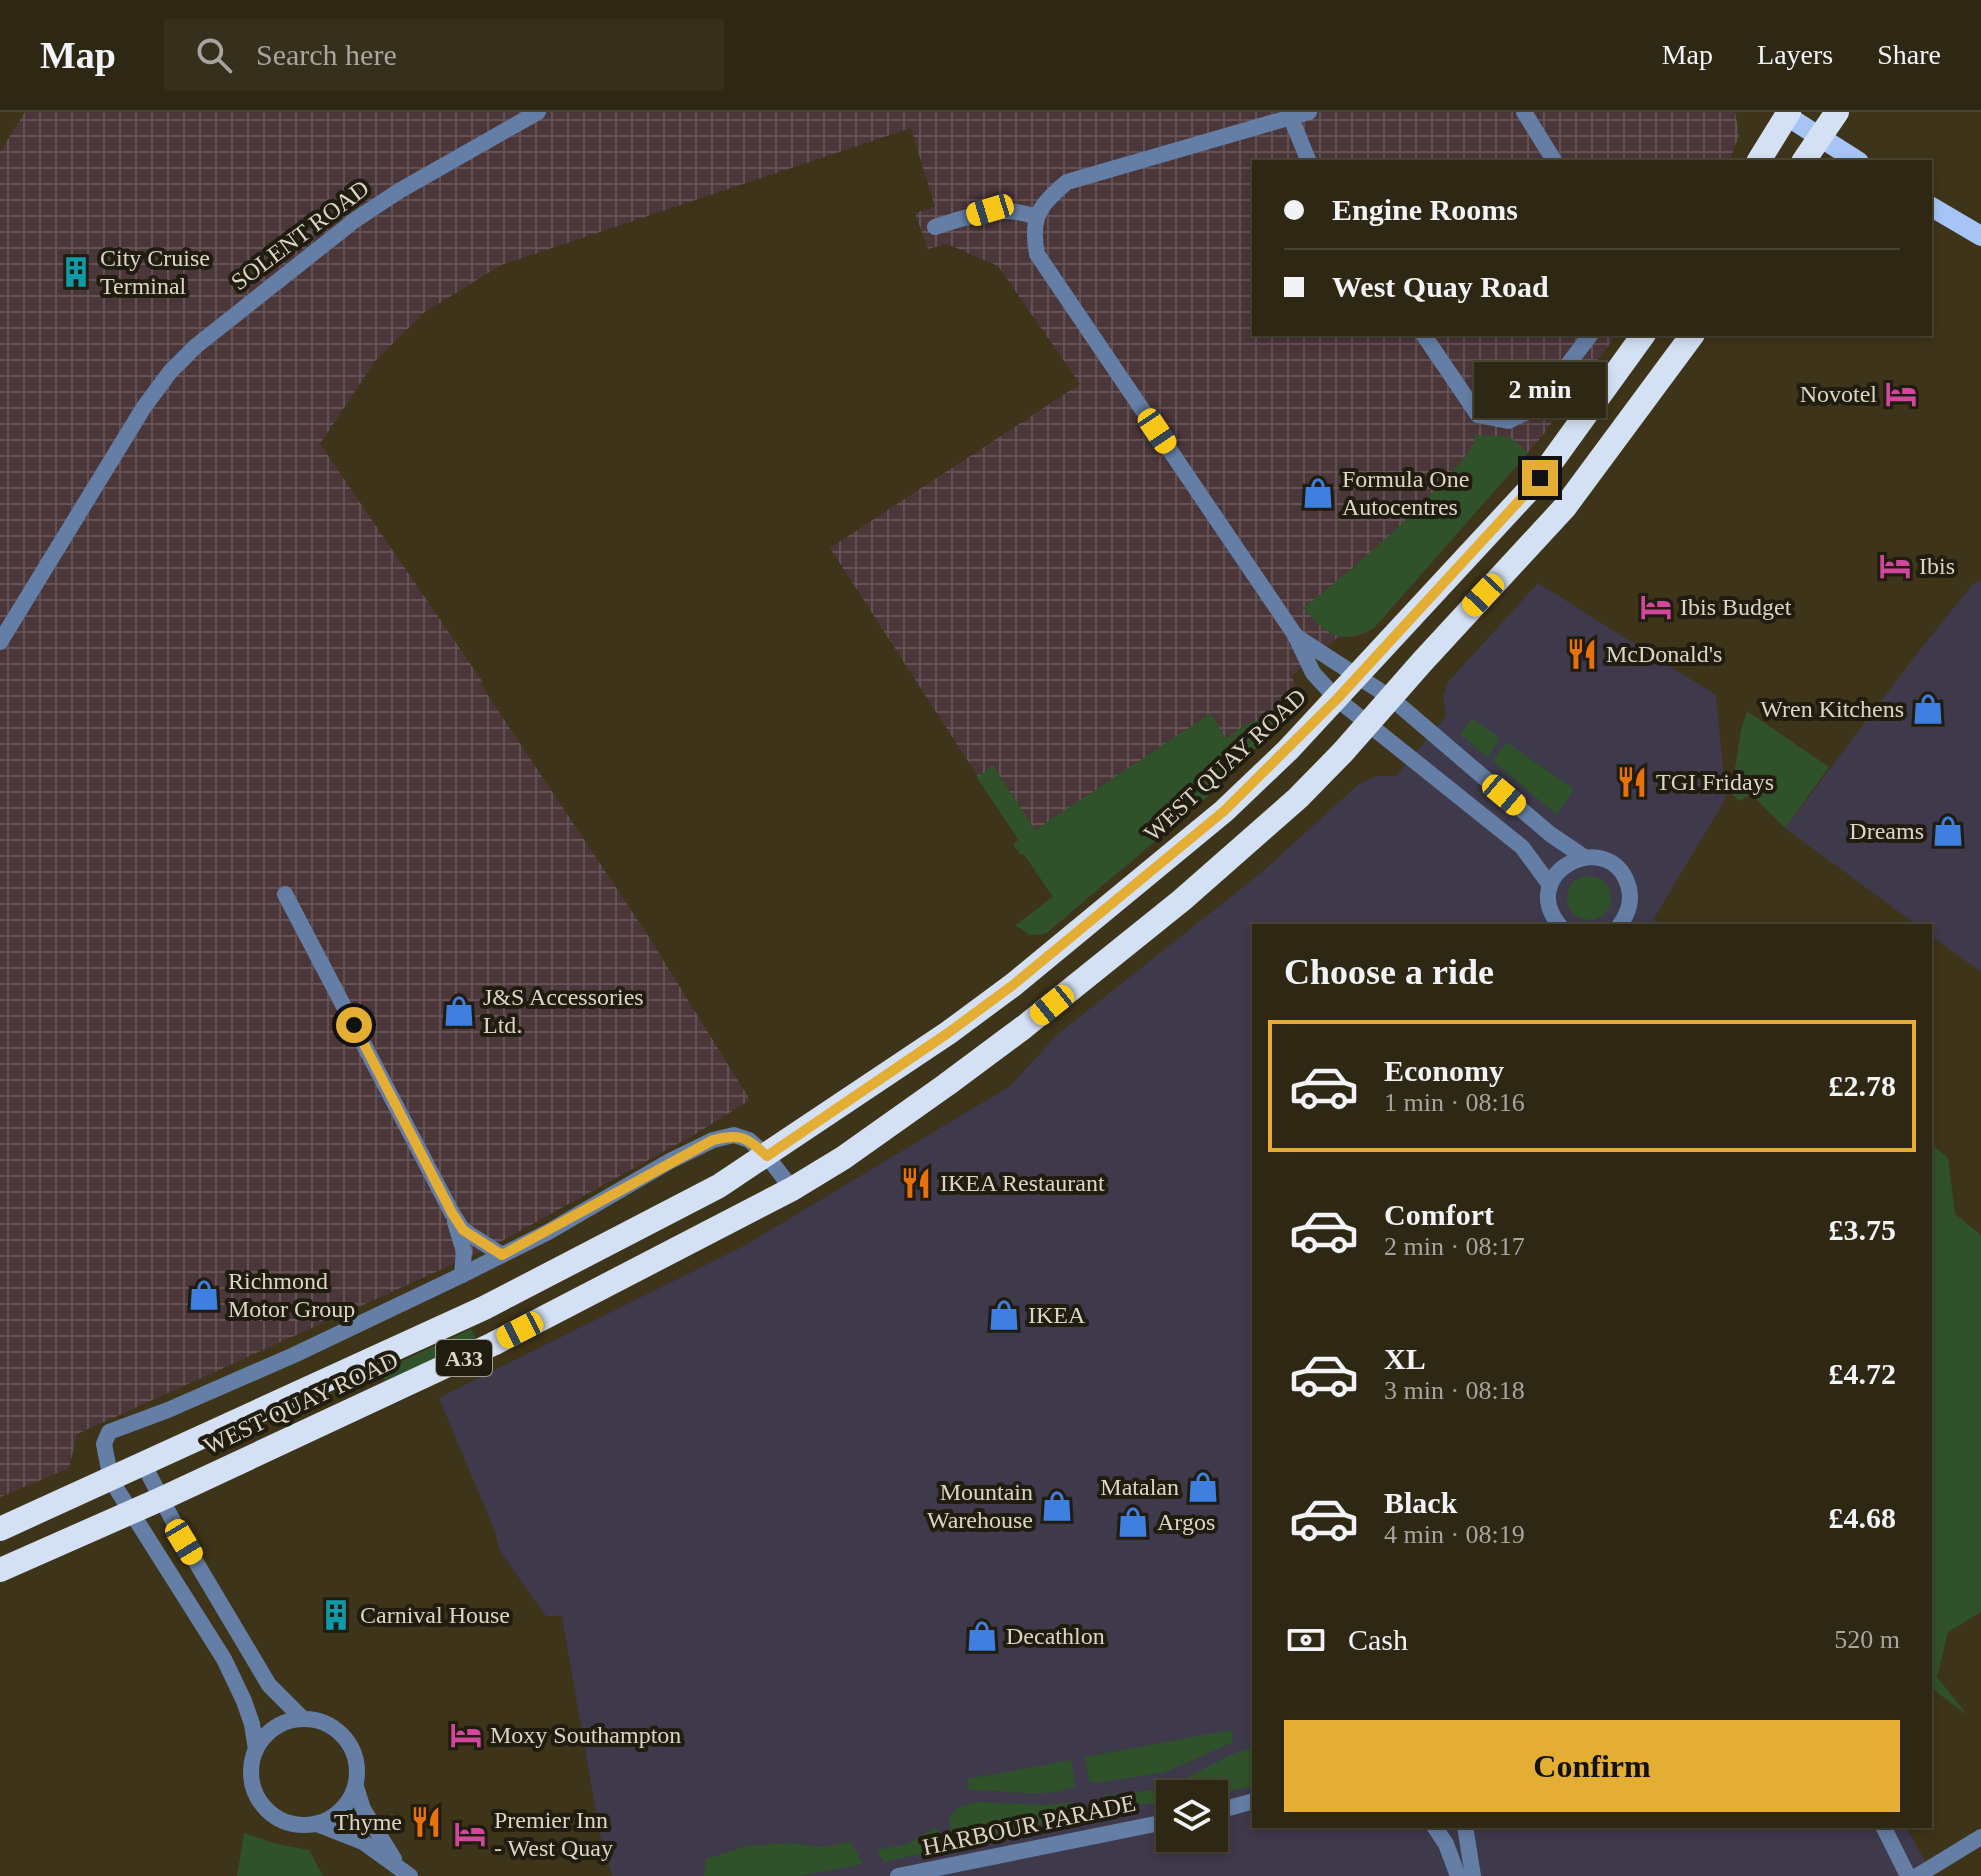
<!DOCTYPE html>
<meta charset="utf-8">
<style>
:root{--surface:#2e2713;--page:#362f1c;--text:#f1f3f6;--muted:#a7a5a0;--line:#494433;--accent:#e4ae35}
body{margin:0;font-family:"Times New Roman",serif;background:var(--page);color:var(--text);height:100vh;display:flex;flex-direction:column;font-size:30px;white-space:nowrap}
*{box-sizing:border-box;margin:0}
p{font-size:26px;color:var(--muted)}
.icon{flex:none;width:44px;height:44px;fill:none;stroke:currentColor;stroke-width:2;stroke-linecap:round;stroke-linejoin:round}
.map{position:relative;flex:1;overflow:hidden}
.details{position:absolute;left:1252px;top:812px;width:680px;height:904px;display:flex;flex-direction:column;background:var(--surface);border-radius:0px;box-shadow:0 4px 12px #0003,0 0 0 2px var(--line)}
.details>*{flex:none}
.guide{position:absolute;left:1252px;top:48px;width:680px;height:176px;border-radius:0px;box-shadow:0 4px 12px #0003,0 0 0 2px var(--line);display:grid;align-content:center;height:176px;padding:0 32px;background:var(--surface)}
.fabs{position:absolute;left:1156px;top:1668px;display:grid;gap:16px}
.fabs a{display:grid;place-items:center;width:72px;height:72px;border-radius:0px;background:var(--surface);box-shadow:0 4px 12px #0003,0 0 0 2px var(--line);font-size:40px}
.end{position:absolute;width:36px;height:36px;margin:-18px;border:10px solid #e4ae35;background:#111;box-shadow:0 0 0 4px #111}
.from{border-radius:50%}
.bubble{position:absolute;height:56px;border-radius:0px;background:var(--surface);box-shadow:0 4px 12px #0003,0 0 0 2px var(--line);font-size:26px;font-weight:700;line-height:56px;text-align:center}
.car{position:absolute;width:24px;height:48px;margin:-24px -12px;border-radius:10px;box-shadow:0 0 6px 2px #0007;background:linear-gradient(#f5c518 24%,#345 0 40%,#f5c518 0 76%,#345 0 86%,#f5c518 0)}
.guide b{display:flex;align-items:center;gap:28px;height:76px;font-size:30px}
.guide b+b{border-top:2px solid var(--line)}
.guide i{width:20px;height:20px;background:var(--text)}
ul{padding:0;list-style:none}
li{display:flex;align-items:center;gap:24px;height:132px;margin:0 16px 12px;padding:0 16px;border:4px solid transparent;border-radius:0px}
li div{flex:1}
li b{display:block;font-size:30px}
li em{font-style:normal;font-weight:700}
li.active{border-color:var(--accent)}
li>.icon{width:72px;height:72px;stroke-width:1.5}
h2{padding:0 32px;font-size:36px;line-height:96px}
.pay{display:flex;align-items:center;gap:20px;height:88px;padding:0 32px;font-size:30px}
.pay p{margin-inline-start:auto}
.primary-button{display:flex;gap:16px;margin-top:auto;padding:16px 32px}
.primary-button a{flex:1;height:92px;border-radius:0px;background:var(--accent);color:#111;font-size:32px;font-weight:700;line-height:92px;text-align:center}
header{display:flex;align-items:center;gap:48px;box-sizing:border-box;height:112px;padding:0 40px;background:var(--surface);border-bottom:2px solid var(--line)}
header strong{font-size:38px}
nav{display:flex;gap:44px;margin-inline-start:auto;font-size:28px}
.search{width:560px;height:72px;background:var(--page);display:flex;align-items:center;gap:20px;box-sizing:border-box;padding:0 28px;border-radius:0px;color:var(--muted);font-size:30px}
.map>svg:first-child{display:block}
.commercial{fill:#3e394b;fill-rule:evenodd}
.industrial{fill:url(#industrial-grid)}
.grass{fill:#30522a}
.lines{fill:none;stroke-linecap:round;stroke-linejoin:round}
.street{stroke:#647ea5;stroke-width:16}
.primary{stroke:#a6c5f6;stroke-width:20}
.highway{stroke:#d4e1f4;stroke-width:24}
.route{stroke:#e4ae35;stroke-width:10}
.labels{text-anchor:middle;stroke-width:8;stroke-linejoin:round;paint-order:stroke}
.shield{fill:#201c10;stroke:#a39e8f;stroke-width:2}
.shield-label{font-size:22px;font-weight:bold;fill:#dbd5c5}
.street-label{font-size:24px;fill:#dbd5c5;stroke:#201c10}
.poi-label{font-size:24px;fill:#dbd5c5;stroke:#201c10;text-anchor:start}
</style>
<header>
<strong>Map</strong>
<div class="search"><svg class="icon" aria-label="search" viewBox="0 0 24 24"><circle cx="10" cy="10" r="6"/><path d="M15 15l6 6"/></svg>Search here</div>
<nav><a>Map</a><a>Layers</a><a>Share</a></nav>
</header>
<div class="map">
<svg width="1981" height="1764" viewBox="0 0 1981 1764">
<defs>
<pattern id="industrial-grid" width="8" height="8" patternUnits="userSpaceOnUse" patternTransform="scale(2)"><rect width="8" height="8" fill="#4b363a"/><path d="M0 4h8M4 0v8" fill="none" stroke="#645255"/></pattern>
</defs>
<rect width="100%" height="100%" fill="#3e3419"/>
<g class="commercial">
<polygon points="1981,469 1981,860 1930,823 1930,814 1918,814 1785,716 1923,534 1973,472"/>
<path d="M1538 471 1716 583 1726 686 1654 806 1657 814H1254V1714H1906L1933 1764H612L599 1718 562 1504H546L500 1439 494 1417 439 1286 742 1135 1010 974 1058 922 1262 760 1360 671 1377 664H1396L1446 604 1443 585 1448 570ZM1170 1682H1214V1726H1170Z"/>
</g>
<polygon class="industrial" points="25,0 1735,0 1739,23 1729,50 1254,50 1254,222 1617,222 1543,323 1374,516 1358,524 1337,526 1292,564 1295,574 1294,596 1219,675 1045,822 1029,823 1016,813 1053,785 1024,742 1021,743 1013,732 1019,728 830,436 1080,272 998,154 947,132 928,137 915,101 935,95 911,16 501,153 425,200 375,249 320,332 482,569 483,576 647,822 750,988 699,1020 491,1135 77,1322 69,1356 0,1385 0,40"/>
<g class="grass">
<path d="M1476 323 1510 325 1528 341 1374 516C1338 534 1328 523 1303 496 1352 458 1398 418 1440 372 1454 357 1470 344 1476 323Z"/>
<polygon points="1295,574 1294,596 1219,675 1045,822 1029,823 1016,813 1053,785 1024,742 1021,743 1013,732 1019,728 977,666 993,653 1035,718 1211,601 1226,627 1246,612 1265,606"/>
<polygon points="1747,599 1829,655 1785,716 1751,682 1739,689 1731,681 1741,618"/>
<polygon points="1472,607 1500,626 1488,645 1460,622"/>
<polygon points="1506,630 1574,677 1557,703 1493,649"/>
<circle cx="1589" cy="786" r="22"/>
<polygon points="1930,1031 1948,1046 1955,1102 1981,1123 1981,1500 1948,1520 1937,1565 1968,1604 1930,1575"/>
<polygon points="471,1217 478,1230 385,1269 381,1259"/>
<polygon points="1231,1618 1233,1630 1164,1661 1094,1671 1089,1669 1085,1645"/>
<polygon points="1254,1636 1254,1674 1214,1683 1170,1682 1170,1692 1102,1693 1100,1690 1105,1683 1164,1677 1237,1640"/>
<path d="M1071 1648 1075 1674C1051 1688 997 1677 969 1678L967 1667Z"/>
<path d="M976 1690 1047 1693 1072 1690 1073 1697C1043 1710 981 1743 951 1720L949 1704 960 1695Z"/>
<polygon points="936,1715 947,1736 884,1750 877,1738 907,1732"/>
<polygon points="244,1721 277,1732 309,1738 323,1764 237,1764"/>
<polygon points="851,1730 863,1752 799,1764 704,1764 706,1747 746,1734 790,1731 820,1735"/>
</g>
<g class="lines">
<g class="street">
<path d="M1309 0 1067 70C1039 93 1030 106 1037 142L1295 523 1313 561 1337 587 1522 735 1550 773"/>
<polyline points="1524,0 1555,50"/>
<polyline points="1291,6 1309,50"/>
<path d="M935 115C972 104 998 91 1036 105"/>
<polyline points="1423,222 1478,303 1508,309 1535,296 1591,222"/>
<polyline points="1297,525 1391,586 1550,722 1584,745"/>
<polyline points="0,530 144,295 170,260 196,234 355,108 399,79 538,0"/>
<polyline points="285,782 452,1101 463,1118 502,1143"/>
<path d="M1560 814C1515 760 1609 714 1628 773 1633 788 1628 802 1619 814"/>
<polyline points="455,1110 464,1140 462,1163"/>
<polyline points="144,1353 184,1430 269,1573 303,1607"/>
<circle cx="304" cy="1660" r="53"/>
<polyline points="256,1638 252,1612 244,1589 224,1547 111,1368 104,1332 109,1320 168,1298 294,1243 462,1163 548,1120 670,1049 713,1028 734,1023 749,1028 767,1044 792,1077"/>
<polyline points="356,1675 363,1697 394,1747"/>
<polyline points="1214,1700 1254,1689"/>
<polyline points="317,1712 363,1730 410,1764"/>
<polyline points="1434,1714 1446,1732 1458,1764"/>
<polyline points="1465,1714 1473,1764"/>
<polyline points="1883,1714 1908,1764"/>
<polyline points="898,1764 1170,1709"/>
<polyline points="1917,1764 1981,1725"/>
</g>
<g class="primary">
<polyline points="1787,4 1859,50"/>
<polyline points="1930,94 1981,124"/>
</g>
<g class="highway">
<polyline points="1758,50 1789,0"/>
<polyline points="1803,50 1837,0"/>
<polyline points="0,1417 484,1196 719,1074 948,921 1013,873 1224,699 1288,638 1540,366 1644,222"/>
<polyline points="0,1458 161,1387 493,1232 792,1077 843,1046 946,973 1024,915 1182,788 1298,686 1343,640 1422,550 1565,395 1693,222"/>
</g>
</g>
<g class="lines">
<path class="route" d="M354 913 452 1101 463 1118 502 1143 713 1028C741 1021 746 1025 767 1044L948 921 1013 873 1224 699 1337 587 1540 366"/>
</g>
<defs>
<symbol id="building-bare" viewBox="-9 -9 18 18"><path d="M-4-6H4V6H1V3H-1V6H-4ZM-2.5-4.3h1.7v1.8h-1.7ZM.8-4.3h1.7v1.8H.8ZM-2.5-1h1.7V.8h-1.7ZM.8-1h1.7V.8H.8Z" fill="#0f9aa8" stroke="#201c10" stroke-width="2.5" paint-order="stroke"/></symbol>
<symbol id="hotel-bare" viewBox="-9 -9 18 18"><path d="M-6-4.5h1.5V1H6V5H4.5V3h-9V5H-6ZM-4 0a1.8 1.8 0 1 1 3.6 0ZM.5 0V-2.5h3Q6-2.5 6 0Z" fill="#d1479c" stroke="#201c10" stroke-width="2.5" paint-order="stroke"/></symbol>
<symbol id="shop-bare" viewBox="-9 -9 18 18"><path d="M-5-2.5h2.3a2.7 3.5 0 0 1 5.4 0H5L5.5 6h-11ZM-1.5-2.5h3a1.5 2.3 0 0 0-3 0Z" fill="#3f7fe0" stroke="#201c10" stroke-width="2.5" paint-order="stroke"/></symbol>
<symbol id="restaurant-bare" viewBox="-9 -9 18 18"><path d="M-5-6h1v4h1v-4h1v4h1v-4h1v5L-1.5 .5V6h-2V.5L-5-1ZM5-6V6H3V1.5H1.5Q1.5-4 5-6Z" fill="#e8710a" stroke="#201c10" stroke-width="2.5" paint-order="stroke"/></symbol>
</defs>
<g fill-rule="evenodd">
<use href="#building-bare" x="54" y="138" width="44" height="44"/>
<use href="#hotel-bare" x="1879" y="260" width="44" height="44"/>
<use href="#shop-bare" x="1296" y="359" width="44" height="44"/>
<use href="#hotel-bare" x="1873" y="432" width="44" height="44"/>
<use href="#hotel-bare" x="1634" y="473" width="44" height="44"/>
<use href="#restaurant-bare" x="1560" y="520" width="44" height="44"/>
<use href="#shop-bare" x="1906" y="575" width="44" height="44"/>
<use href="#restaurant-bare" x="1610" y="648" width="44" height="44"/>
<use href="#shop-bare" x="1926" y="697" width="44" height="44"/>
<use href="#shop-bare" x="437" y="877" width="44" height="44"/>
<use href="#restaurant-bare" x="894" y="1049" width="44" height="44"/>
<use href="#shop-bare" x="182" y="1161" width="44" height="44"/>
<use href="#shop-bare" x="982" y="1181" width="44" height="44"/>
<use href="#shop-bare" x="1181" y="1353" width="44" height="44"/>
<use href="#shop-bare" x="1035" y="1372" width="44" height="44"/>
<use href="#shop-bare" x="1111" y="1388" width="44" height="44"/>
<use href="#building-bare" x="314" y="1481" width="44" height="44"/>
<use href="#shop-bare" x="960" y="1502" width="44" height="44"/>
<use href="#hotel-bare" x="444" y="1601" width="44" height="44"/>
<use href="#restaurant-bare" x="404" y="1688" width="44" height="44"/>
<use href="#hotel-bare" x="448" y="1700" width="44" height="44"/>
</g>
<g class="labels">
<rect class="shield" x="436" y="1228" width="56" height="36" rx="6"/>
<g class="shield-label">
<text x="464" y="1254">A33</text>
</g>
<g class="street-label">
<text transform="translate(300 123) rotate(-37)" y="8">SOLENT ROAD</text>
<text transform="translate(1225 653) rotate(-43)" y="8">WEST QUAY ROAD</text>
<text transform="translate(301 1291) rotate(-25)" y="8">WEST QUAY ROAD</text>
<text transform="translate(1029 1713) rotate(-12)" y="8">HARBOUR PARADE</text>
</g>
<g class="poi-label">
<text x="100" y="154">City Cruise<tspan x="100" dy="28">Terminal</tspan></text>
<text x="1877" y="290" text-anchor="end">Novotel</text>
<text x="1342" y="375">Formula One<tspan x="1342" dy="28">Autocentres</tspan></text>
<text x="1919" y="462">Ibis</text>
<text x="1680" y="503">Ibis Budget</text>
<text x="1606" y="550">McDonald's</text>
<text x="1904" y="605" text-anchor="end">Wren Kitchens</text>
<text x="1656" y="678">TGI Fridays</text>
<text x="1924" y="727" text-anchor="end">Dreams</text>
<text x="483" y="893">J&amp;S Accessories<tspan x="483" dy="28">Ltd.</tspan></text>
<text x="940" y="1079">IKEA Restaurant</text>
<text x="228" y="1177">Richmond<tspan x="228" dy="28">Motor Group</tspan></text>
<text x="1028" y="1211">IKEA</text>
<text x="1179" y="1383" text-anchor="end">Matalan</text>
<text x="1033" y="1388" text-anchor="end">Mountain<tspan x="1033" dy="28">Warehouse</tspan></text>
<text x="1157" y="1418">Argos</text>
<text x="360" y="1511">Carnival House</text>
<text x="1006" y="1532">Decathlon</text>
<text x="490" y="1631">Moxy Southampton</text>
<text x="494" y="1716">Premier Inn<tspan x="494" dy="28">- West Quay</tspan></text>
<text x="402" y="1718" text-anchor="end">Thyme</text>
</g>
</g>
</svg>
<div class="fabs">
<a><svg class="icon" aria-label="layers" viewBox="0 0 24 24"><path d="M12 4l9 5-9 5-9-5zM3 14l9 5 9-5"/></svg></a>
</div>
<i class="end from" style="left:354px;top:913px"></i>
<i class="end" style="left:1540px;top:366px"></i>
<div class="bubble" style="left:1474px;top:250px;width:132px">2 min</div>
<i class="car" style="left:990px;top:98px;rotate:253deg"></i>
<i class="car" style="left:1157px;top:319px;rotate:146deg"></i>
<i class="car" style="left:1483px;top:483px;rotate:223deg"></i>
<i class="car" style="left:1504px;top:683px;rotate:130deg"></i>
<i class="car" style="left:1052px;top:893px;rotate:231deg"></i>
<i class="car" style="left:520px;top:1218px;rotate:243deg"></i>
<i class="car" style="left:184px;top:1430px;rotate:149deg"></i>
<div class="guide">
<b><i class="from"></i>Engine Rooms</b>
<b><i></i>West Quay Road</b>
</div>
<section class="details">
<h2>Choose a ride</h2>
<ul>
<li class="active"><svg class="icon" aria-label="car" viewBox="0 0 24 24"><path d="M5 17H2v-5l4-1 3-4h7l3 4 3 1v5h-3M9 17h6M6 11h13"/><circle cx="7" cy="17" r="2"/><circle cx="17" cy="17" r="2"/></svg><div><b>Economy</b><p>1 min · 08:16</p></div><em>£2.78</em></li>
<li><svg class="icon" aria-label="car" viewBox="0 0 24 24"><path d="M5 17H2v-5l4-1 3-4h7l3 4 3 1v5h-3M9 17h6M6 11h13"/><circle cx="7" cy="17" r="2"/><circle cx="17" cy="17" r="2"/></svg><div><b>Comfort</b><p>2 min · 08:17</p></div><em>£3.75</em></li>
<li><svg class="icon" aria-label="car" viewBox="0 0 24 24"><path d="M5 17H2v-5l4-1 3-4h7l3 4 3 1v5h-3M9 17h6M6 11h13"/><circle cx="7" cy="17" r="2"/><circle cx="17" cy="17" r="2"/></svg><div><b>XL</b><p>3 min · 08:18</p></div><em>£4.72</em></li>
<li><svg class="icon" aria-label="car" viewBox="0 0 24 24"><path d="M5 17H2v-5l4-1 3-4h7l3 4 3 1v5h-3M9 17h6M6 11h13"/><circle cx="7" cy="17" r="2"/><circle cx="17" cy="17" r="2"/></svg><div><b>Black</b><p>4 min · 08:19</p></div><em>£4.68</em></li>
</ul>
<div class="pay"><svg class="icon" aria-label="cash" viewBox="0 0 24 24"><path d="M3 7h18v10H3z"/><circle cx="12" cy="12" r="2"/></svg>Cash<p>520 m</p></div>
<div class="primary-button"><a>Confirm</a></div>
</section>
</div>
